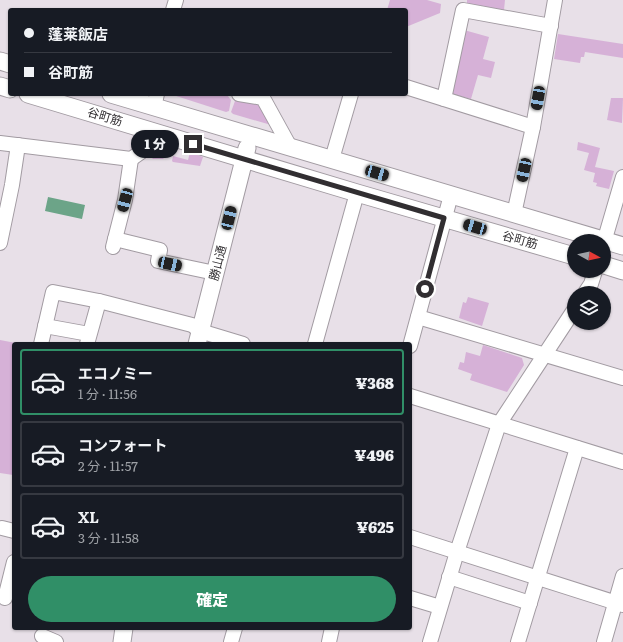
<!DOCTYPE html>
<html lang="ja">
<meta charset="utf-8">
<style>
:root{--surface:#171b24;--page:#20242c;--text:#f1f3f6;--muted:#9ea1a6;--line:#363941;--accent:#308f67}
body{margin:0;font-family:Literata,"Noto Sans JP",serif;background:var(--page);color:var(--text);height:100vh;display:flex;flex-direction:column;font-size:15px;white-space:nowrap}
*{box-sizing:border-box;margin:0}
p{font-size:13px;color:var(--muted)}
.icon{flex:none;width:22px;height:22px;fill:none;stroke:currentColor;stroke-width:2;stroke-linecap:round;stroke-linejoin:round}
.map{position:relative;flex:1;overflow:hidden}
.side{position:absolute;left:12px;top:342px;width:400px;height:288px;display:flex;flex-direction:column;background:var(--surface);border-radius:4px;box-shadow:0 1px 3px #0004}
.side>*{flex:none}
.top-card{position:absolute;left:8px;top:8px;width:400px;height:88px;border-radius:4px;box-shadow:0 1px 3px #0004;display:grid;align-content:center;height:88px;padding:0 16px;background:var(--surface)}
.needle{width:26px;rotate:98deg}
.tools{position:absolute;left:567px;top:234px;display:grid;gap:8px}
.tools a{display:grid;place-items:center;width:44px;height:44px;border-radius:50%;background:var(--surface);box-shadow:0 1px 3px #0004;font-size:20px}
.end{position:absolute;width:18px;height:18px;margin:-9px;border:5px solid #312e31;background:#fff;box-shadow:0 0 0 2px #fff}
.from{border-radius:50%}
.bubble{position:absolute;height:28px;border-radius:14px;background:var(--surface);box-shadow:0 1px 3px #0004;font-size:13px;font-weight:800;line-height:28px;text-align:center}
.car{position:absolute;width:12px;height:24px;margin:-12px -6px;border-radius:5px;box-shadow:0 0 3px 1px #0007;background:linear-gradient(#222 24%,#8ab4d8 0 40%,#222 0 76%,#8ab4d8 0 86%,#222 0)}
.top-card b{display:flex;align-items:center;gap:14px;height:38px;font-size:15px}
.top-card b+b{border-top:1px solid var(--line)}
.top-card i{width:10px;height:10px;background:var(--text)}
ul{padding:7px 0 0;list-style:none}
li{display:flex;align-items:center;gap:12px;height:66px;margin:0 8px 6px;padding:0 8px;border:2px solid var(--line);border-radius:4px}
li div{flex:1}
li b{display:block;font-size:15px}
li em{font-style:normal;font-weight:800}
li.active{border-color:var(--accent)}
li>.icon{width:36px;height:36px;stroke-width:1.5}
.button{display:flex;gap:8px;margin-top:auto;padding:8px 16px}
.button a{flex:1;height:46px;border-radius:24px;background:var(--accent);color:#fff;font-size:16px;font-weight:800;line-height:46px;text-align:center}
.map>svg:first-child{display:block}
.green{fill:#d6b1d7}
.water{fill:#6ca488}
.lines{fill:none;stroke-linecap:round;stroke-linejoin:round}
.minor-casing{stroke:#a29ba2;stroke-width:16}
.major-casing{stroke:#a29ba2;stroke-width:19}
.minor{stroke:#fff;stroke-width:14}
.major{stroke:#fff;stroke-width:17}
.route{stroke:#312e31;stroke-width:5}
.labels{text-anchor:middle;stroke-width:4;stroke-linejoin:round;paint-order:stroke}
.street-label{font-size:12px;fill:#312e31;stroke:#fff}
</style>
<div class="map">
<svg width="623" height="642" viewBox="0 0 623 642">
<rect width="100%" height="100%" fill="#e8e0e8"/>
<g class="green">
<polygon points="390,0 427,0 441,4 440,13 406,27 406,10 387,10"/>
<polygon points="467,0 505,0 504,10 467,4"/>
<polygon points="464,30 489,37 483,59 495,62 491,78 478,75 471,99 448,93"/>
<polygon points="558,34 623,44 623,58 585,52 584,57 581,57 580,63 554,59"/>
<polygon points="170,94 224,94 227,95 231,100 229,111 226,112"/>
<polygon points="240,97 261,101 271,125 233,114 231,112 235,101"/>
<polygon points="611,98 623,98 622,123 607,120"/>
<polygon points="578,142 600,148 595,167 614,171 609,189 596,186 597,183 593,182 595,173 584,170 589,153 577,150"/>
<polygon points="158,144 168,146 165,157 163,159 153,159 150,156 150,152"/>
<polygon points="190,152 203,157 200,166 173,162 172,161 173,156 188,160"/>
<polygon points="468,297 489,303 482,326 459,318 463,302 466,303"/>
<polygon points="0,340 21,344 14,344 14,467 13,475 0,473"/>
<polygon points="483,345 522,358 524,365 507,392 470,380 472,374 458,369 460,362 464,363 466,352 480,356"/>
</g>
<polygon class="water" points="48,197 85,205 82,219 45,211"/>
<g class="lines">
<defs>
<g id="minor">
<polyline points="173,10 176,0"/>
<polyline points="406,87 533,127"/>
<polyline points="239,94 263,98 290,147"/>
<polyline points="444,99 463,10 551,26"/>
<polyline points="154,107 157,94"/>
<polyline points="0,143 131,159 141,152 154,132"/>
<polyline points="332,159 351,94"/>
<polyline points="514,214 533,127 555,0"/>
<polyline points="115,239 160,250 158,261 215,273"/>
<polyline points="604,242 623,177"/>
<polyline points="0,243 12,185 18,145"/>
<polyline points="113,247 125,200 131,159"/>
<polyline points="585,293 591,284 595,271"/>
<polyline points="418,317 623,378"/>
<polyline points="45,326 89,334"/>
<polyline points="41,344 53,292 99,301"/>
<polyline points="87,344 99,301 192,325 200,331 243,344"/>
<polyline points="315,344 357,193"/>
<polyline points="410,346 451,195"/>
<polyline points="410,396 623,462"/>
<polyline points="2,528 14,531"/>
<polyline points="410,537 623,605"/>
<polyline points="449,577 530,603"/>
<polyline points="5,598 14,562"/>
<polyline points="410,598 440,607"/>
<polyline points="42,636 56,642"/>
<polyline points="231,642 235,628"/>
<polyline points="329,642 332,628"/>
<polyline points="430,642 457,552 499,424 574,310"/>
<polyline points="518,642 577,448"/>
<polyline points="604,642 623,576"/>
</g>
<g id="major">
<polyline points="0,61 10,64"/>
<polyline points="0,86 10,89"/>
<polyline points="28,94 357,193 574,256"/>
<polyline points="111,94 623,246"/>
<polyline points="604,265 623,271"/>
<polyline points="197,344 247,148"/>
<polyline points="122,642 124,628"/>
</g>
</defs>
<use href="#minor" class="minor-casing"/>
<use href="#major" class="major-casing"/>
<use href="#minor" class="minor"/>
<use href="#major" class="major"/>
</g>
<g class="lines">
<polyline class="route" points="193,144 444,218 425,289"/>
</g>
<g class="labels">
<g class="street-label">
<text transform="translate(105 117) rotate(17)" y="4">谷町筋</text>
<text transform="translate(520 240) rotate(16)" y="4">谷町筋</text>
<text transform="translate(218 263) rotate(-76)" y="4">勝山通</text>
</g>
</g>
</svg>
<div class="tools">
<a><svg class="needle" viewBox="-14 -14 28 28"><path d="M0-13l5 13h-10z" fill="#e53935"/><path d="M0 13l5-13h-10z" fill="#9ea1a6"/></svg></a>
<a><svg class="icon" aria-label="layers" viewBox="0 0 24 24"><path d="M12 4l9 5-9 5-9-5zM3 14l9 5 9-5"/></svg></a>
</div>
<i class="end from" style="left:425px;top:289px"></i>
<i class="end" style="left:193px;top:144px"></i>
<div class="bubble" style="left:131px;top:130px;width:48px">1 分</div>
<i class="car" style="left:538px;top:98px;rotate:190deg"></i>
<i class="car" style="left:524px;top:170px;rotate:192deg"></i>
<i class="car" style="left:377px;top:173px;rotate:106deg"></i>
<i class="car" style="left:125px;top:200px;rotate:195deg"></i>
<i class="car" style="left:229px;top:218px;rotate:14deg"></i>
<i class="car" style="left:475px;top:227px;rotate:286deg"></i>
<i class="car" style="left:170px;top:264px;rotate:102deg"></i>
<div class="top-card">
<b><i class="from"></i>蓬莱飯店</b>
<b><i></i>谷町筋</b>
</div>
<section class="side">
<ul>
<li class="active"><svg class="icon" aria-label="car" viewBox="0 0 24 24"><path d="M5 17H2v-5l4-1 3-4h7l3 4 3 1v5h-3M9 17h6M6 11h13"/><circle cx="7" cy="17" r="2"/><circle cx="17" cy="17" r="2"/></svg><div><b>エコノミー</b><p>1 分 · 11:56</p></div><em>¥368</em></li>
<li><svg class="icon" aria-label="car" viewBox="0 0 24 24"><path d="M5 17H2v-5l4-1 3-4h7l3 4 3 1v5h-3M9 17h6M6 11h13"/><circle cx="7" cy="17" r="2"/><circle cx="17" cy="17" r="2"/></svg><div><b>コンフォート</b><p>2 分 · 11:57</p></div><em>¥496</em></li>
<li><svg class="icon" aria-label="car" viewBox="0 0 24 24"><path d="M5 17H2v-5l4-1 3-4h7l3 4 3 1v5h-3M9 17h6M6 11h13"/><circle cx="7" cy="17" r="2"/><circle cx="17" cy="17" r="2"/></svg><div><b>XL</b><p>3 分 · 11:58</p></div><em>¥625</em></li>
</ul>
<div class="button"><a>確定</a></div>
</section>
</div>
